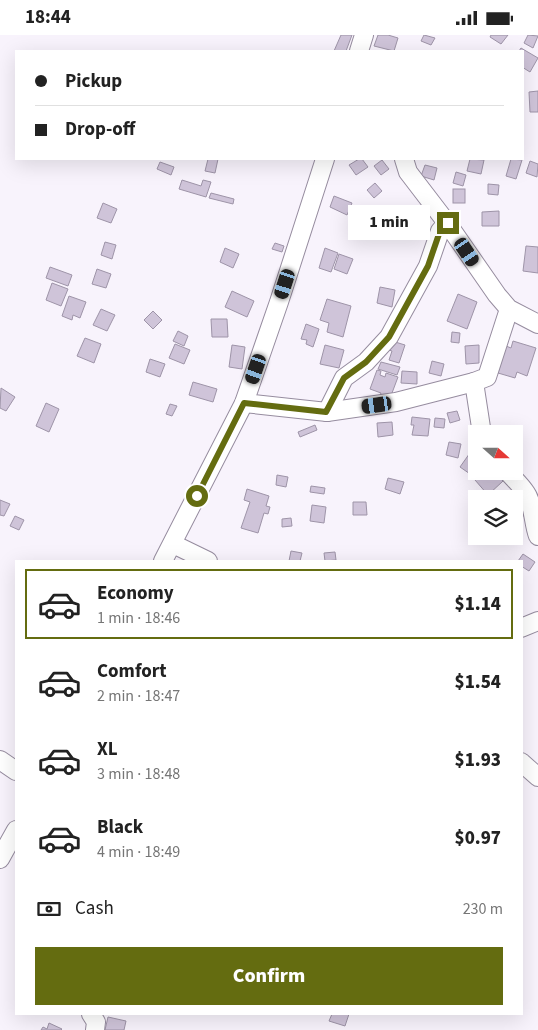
<!DOCTYPE html>
<meta charset="utf-8">
<style>
:root{--surface:#fff;--page:#f2f2f2;--text:#222;--muted:#767676;--line:#e0e0e0;--accent:#646c10}
body{margin:0;font-family:"Source Sans 3",sans-serif;background:var(--page);color:var(--text);height:100vh;display:flex;flex-direction:column;font-size:19px;white-space:nowrap}
*{box-sizing:border-box;margin:0}
p{font-size:16px;color:var(--muted)}
.icon{flex:none;width:28px;height:28px;fill:none;stroke:currentColor;stroke-width:2;stroke-linecap:round;stroke-linejoin:round}
.map{position:relative;flex:1;overflow:hidden}
.details{position:absolute;left:15px;top:525px;width:508px;height:455px;display:flex;flex-direction:column;background:var(--surface);border-radius:0px;box-shadow:0 5px 20px #0002}
.details>*{flex:none}
.guide{position:absolute;left:15px;top:15px;width:509px;height:110px;border-radius:0px;box-shadow:0 5px 20px #0002;display:grid;align-content:center;height:110px;padding:0 20px;background:var(--surface)}
.needle{width:32px;rotate:111deg}
.buttons{position:absolute;left:468px;top:390px;display:grid;gap:10px}
.buttons a{display:grid;place-items:center;width:55px;height:55px;border-radius:0px;background:var(--surface);box-shadow:0 5px 20px #0002;font-size:25px}
.end{position:absolute;width:22px;height:22px;margin:-11px;border:6px solid #646c10;background:#fff;box-shadow:0 0 0 2px #fff}
.from{border-radius:50%}
.bubble{position:absolute;height:35px;border-radius:0px;background:var(--surface);box-shadow:0 5px 20px #0002;font-size:16px;font-weight:800;line-height:35px;text-align:center}
.car{position:absolute;width:15px;height:30px;margin:-15px -8px;border-radius:6px;box-shadow:0 0 4px 1px #0007;background:linear-gradient(#222 24%,#8ab4d8 0 40%,#222 0 76%,#8ab4d8 0 86%,#222 0)}
.guide b{display:flex;align-items:center;gap:18px;height:48px;font-size:19px}
.guide b+b{border-top:1px solid var(--line)}
.guide i{width:12px;height:12px;background:var(--text)}
ul{padding:9px 0 0;list-style:none}
li{display:flex;align-items:center;gap:15px;height:70px;margin:0 10px 8px;padding:0 10px;border:2px solid transparent;border-radius:0px}
li div{flex:1}
li b{display:block;font-size:19px}
li em{font-style:normal;font-weight:800}
li.selected{border-color:var(--accent)}
li>.icon{width:45px;height:45px;stroke-width:1.5}
.pay{display:flex;align-items:center;gap:12px;height:55px;padding:0 20px;font-size:19px}
.pay p{margin-inline-start:auto}
.action{display:flex;gap:10px;margin-top:auto;padding:10px 20px}
.action a{flex:1;height:58px;border-radius:0px;background:var(--accent);color:#fff;font-size:20px;font-weight:800;line-height:58px;text-align:center}
.status{display:flex;justify-content:space-between;align-items:center;height:35px;padding:0 25px;background:var(--surface);direction:ltr}
.status svg{height:14px;fill:currentColor}
.map>svg:first-child{display:block}
.building{fill:#cfc4d9;stroke:#9e94a8}
.lines{fill:none;stroke-linecap:round;stroke-linejoin:round}
.minor-casing{stroke:#968c9f;stroke-width:20}
.minor{stroke:#fff;stroke-width:18}
.route{stroke:#646c10;stroke-width:6}
</style>
<div class="status"><b>18:44</b><svg viewBox="0 0 49 12"><path d="M0 12V9h3v3zM5 12V6h3v6zM10 12V3h3v9zM15 12V0h3v12zM26 1h20v11H26zM47 4h2v5h-2z"/></svg></div>
<div class="map">
<svg width="538" height="995" viewBox="0 0 538 995">
<rect width="100%" height="100%" fill="#f8f3fc"/>
<g class="building">
<polygon points="341,0 352,0 346,16 334,16"/>
<polygon points="378,0 388,0 398,3 394,16 374,11"/>
<polygon points="424,0 435,3 431,10 421,6"/>
<polygon points="491,0 508,0 501,9 490,2"/>
<polygon points="528,0 538,1 533,13 524,8"/>
<polygon points="521,13 538,23 530,37 522,32 522,16 519,16"/>
<polygon points="538,56 538,77 530,77 529,57"/>
<polygon points="208,124 218,124 215,138 205,136"/>
<polygon points="359,124 362,124 368,132 356,140 349,130"/>
<polygon points="470,124 484,125 481,139 467,136"/>
<polygon points="511,124 522,125 516,144 506,141"/>
<polygon points="382,125 389,134 381,140 374,131"/>
<polygon points="530,126 538,129 537,142 526,138"/>
<polygon points="160,127 174,132 171,140 157,134"/>
<polygon points="425,130 437,133 434,145 421,141"/>
<polygon points="456,137 466,140 463,151 453,148"/>
<polygon points="182,145 201,151 203,145 211,147 206,162 179,154"/>
<polygon points="375,148 382,156 374,163 367,155"/>
<polygon points="488,149 499,150 498,160 488,159"/>
<rect x="453" y="154" width="12" height="14"/>
<polygon points="211,158 234,164 233,169 209,163"/>
<polygon points="334,161 352,168 347,180 330,172"/>
<polygon points="103,168 117,174 111,188 97,183"/>
<polygon points="499,176 499,191 482,191 482,177"/>
<polygon points="105,207 116,210 112,224 101,220"/>
<polygon points="275,208 284,211 282,217 272,214"/>
<polygon points="526,211 538,212 538,238 523,236"/>
<polygon points="225,213 239,219 233,233 220,227"/>
<polygon points="325,213 338,218 331,237 319,233"/>
<polygon points="339,219 353,224 347,239 334,234"/>
<polygon points="50,232 72,240 68,251 46,243"/>
<polygon points="97,234 111,239 106,253 92,249"/>
<polygon points="52,248 68,254 61,271 46,265"/>
<polygon points="380,252 395,255 392,272 377,268"/>
<polygon points="232,256 254,266 247,282 225,272"/>
<polygon points="458,259 477,267 467,294 447,286"/>
<polygon points="69,261 86,267 80,283 73,280 72,285 62,281"/>
<polygon points="327,264 351,271 343,302 327,297 329,288 320,285"/>
<polygon points="101,274 115,280 107,296 93,290"/>
<polygon points="153,276 162,285 153,294 144,285"/>
<polygon points="211,284 227,284 228,302 212,302"/>
<polygon points="306,289 319,294 313,312 306,309 307,305 301,304"/>
<polygon points="178,296 188,301 184,311 173,306"/>
<polygon points="452,297 460,298 459,308 451,307"/>
<polygon points="85,303 101,309 94,328 77,321"/>
<polygon points="392,306 405,310 399,328 389,325 392,316 389,315"/>
<polygon points="513,306 536,313 527,341 517,337 515,343 498,338 506,311 511,313"/>
<polygon points="175,309 190,315 184,329 169,323"/>
<polygon points="232,310 245,312 242,334 229,332"/>
<polygon points="325,310 344,315 339,333 320,329"/>
<polygon points="479,310 479,328 466,329 465,311"/>
<polygon points="150,324 165,329 160,342 146,337"/>
<polygon points="432,326 444,329 441,341 429,338"/>
<polygon points="381,327 400,332 397,340 378,334"/>
<polygon points="377,335 381,336 380,340 385,342 386,338 398,342 389,366 379,362 381,358 370,354"/>
<polygon points="402,336 417,337 417,349 401,348"/>
<polygon points="193,347 217,354 213,367 189,360"/>
<polygon points="1,353 15,362 6,376 0,373"/>
<polygon points="46,368 59,374 49,397 36,391"/>
<polygon points="170,369 177,371 172,381 166,379"/>
<polygon points="457,376 460,385 450,388 447,378"/>
<polygon points="412,382 430,384 428,401 412,400 414,390 411,390"/>
<polygon points="435,383 445,384 444,393 434,392"/>
<polygon points="392,387 393,400 378,402 377,388"/>
<polygon points="315,390 317,395 300,402 298,397"/>
<polygon points="449,407 461,409 458,423 446,420"/>
<polygon points="472,415 476,418 476,436 473,441 460,432"/>
<polygon points="484,436 495,436 503,446 488,460 475,445"/>
<polygon points="277,440 288,442 286,452 276,450"/>
<polygon points="388,443 404,447 400,459 385,454"/>
<polygon points="311,451 325,453 324,459 310,457"/>
<polygon points="247,454 269,461 266,471 270,472 268,479 264,478 258,498 241,493 250,467 244,465"/>
<polygon points="0,465 10,469 4,481 0,480"/>
<polygon points="353,467 366,467 367,480 353,480"/>
<polygon points="312,470 326,472 324,488 310,486"/>
<polygon points="514,473 524,480 515,493 514,492"/>
<polygon points="15,481 24,485 19,495 10,491"/>
<polygon points="291,483 292,491 282,492 282,484"/>
<polygon points="291,516 302,518 300,526 289,526"/>
<polygon points="335,517 336,525 325,526 324,518"/>
<polygon points="523,519 535,527 529,536 521,531 521,526 518,526"/>
<polygon points="332,979 349,979 345,991 329,986"/>
<polygon points="108,982 126,986 124,995 105,995"/>
<polygon points="49,988 62,994 61,995 41,995 43,992 47,994"/>
</g>
<g class="lines">
<defs>
<g id="minor">
<polyline points="359,16 364,0"/>
<polyline points="404,124 408,137 447,188 497,260 509,274 538,289"/>
<polyline points="244,368 327,377 396,367 474,347"/>
<polyline points="327,377 344,343 366,327 389,302 428,231 440,196 447,188"/>
<polyline points="482,399 474,347 487,342 509,274"/>
<path d="M507 436C513 443 521 450 526 458 534 470 533 488 538 501"/>
<polyline points="173,509 208,526"/>
<polyline points="163,526 244,368 279,267 325,124"/>
<polyline points="521,593 538,586"/>
<polyline points="0,725 16,736"/>
<polyline points="521,727 538,742"/>
<polyline points="0,824 16,795"/>
<polyline points="91,979 96,987 95,995"/>
</g>
</defs>
<use href="#minor" class="minor-casing"/>
<use href="#minor" class="minor"/>
</g>
<g class="lines">
<polyline class="route" points="197,461 244,368 326,377 344,343 366,327 389,302 428,231 440,196 448,188"/>
</g>
</svg>
<div class="buttons">
<a><svg class="needle" viewBox="-14 -14 28 28"><path d="M0-13l5 13h-10z" fill="#e53935"/><path d="M0 13l5-13h-10z" fill="#767676"/></svg></a>
<a><svg class="icon" aria-label="layers" viewBox="0 0 24 24"><path d="M12 4l9 5-9 5-9-5zM3 14l9 5 9-5"/></svg></a>
</div>
<i class="end from" style="left:197px;top:461px"></i>
<i class="end" style="left:448px;top:188px"></i>
<div class="bubble" style="left:348px;top:170px;width:82px">1 min</div>
<i class="car" style="left:467px;top:217px;rotate:146deg"></i>
<i class="car" style="left:285px;top:249px;rotate:198deg"></i>
<i class="car" style="left:256px;top:334px;rotate:199deg"></i>
<i class="car" style="left:377px;top:370px;rotate:262deg"></i>
<div class="guide">
<b><i class="from"></i>Pickup</b>
<b><i></i>Drop-off</b>
</div>
<section class="details">
<ul>
<li class="selected"><svg class="icon" aria-label="car" viewBox="0 0 24 24"><path d="M5 17H2v-5l4-1 3-4h7l3 4 3 1v5h-3M9 17h6M6 11h13"/><circle cx="7" cy="17" r="2"/><circle cx="17" cy="17" r="2"/></svg><div><b>Economy</b><p>1 min · 18:46</p></div><em>$1.14</em></li>
<li><svg class="icon" aria-label="car" viewBox="0 0 24 24"><path d="M5 17H2v-5l4-1 3-4h7l3 4 3 1v5h-3M9 17h6M6 11h13"/><circle cx="7" cy="17" r="2"/><circle cx="17" cy="17" r="2"/></svg><div><b>Comfort</b><p>2 min · 18:47</p></div><em>$1.54</em></li>
<li><svg class="icon" aria-label="car" viewBox="0 0 24 24"><path d="M5 17H2v-5l4-1 3-4h7l3 4 3 1v5h-3M9 17h6M6 11h13"/><circle cx="7" cy="17" r="2"/><circle cx="17" cy="17" r="2"/></svg><div><b>XL</b><p>3 min · 18:48</p></div><em>$1.93</em></li>
<li><svg class="icon" aria-label="car" viewBox="0 0 24 24"><path d="M5 17H2v-5l4-1 3-4h7l3 4 3 1v5h-3M9 17h6M6 11h13"/><circle cx="7" cy="17" r="2"/><circle cx="17" cy="17" r="2"/></svg><div><b>Black</b><p>4 min · 18:49</p></div><em>$0.97</em></li>
</ul>
<div class="pay"><svg class="icon" aria-label="cash" viewBox="0 0 24 24"><path d="M3 7h18v10H3z"/><circle cx="12" cy="12" r="2"/></svg>Cash<p>230 m</p></div>
<div class="action"><a>Confirm</a></div>
</section>
</div>
